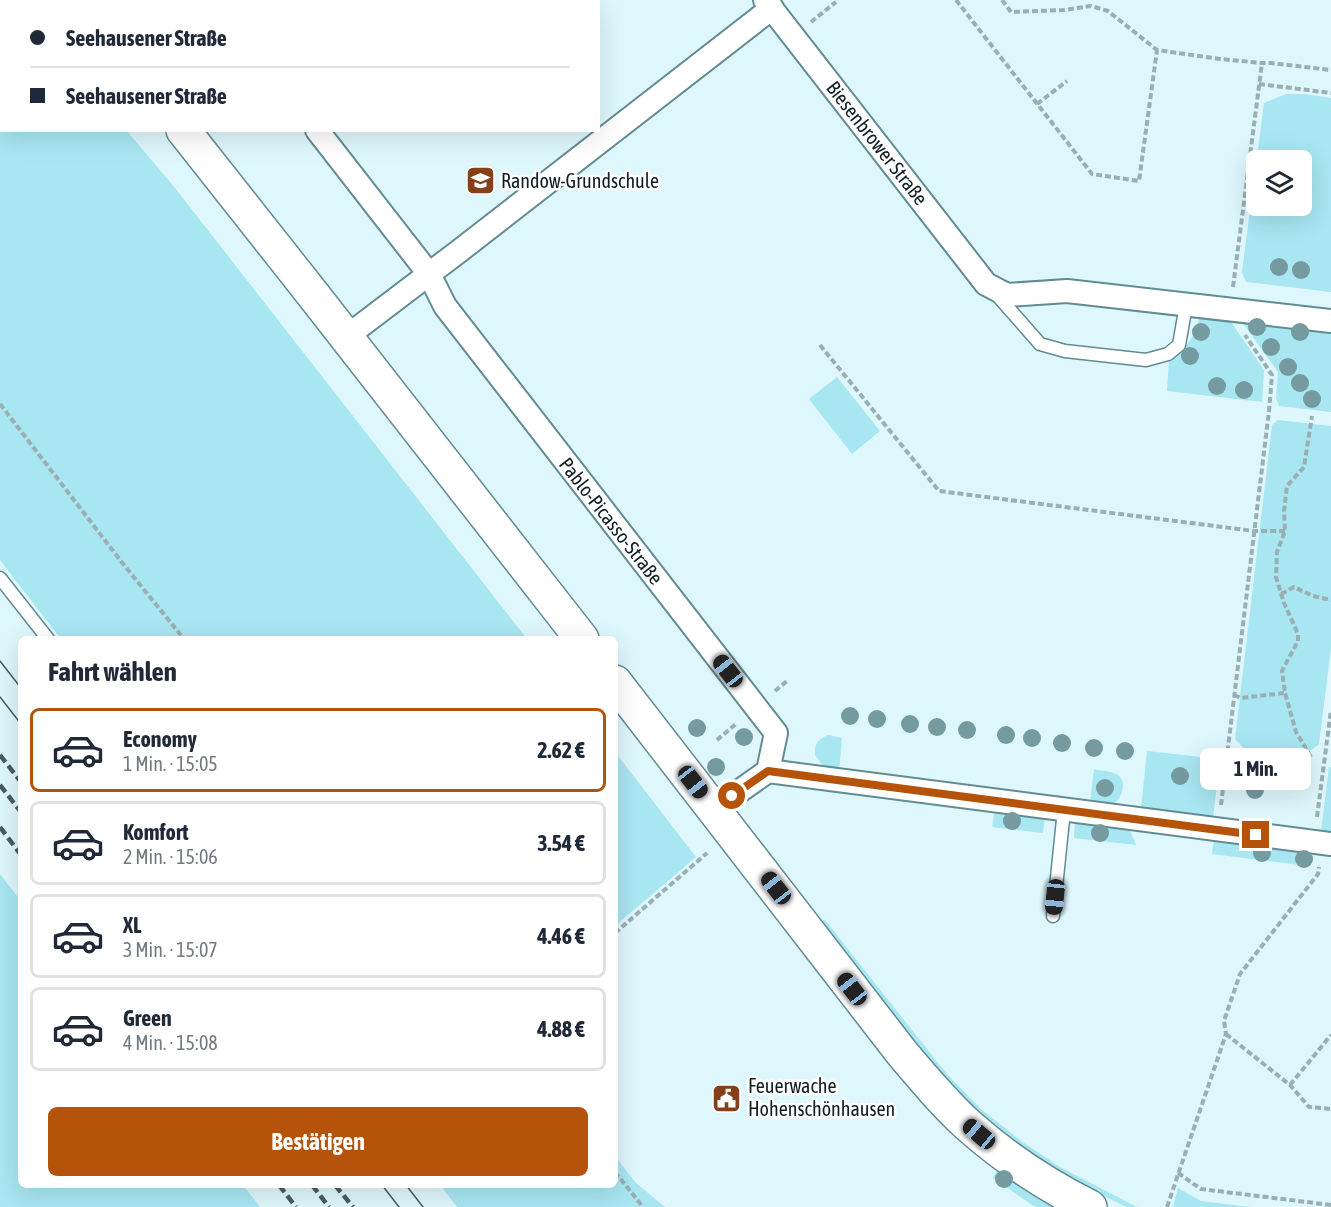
<!DOCTYPE html>
<html lang="de">
<meta charset="utf-8">
<style>
:root{--surface:#fff;--page:#f2f2f3;--text:#1f2937;--muted:#747a83;--line:#e0e1e3;--accent:#b45309}
body{margin:0;font-family:"Asap Condensed",sans-serif;background:var(--page);color:var(--text);height:100vh;display:flex;flex-direction:column;font-size:22px;white-space:nowrap}
*{box-sizing:border-box;margin:0}
p{font-size:20px;color:var(--muted)}
.icon{flex:none;width:33px;height:33px;fill:none;stroke:currentColor;stroke-width:2;stroke-linecap:round;stroke-linejoin:round}
.map{position:relative;flex:1;overflow:hidden}
.details{position:absolute;left:18px;top:636px;width:600px;height:552px;display:flex;flex-direction:column;background:var(--surface);border-radius:9px;box-shadow:0 6px 24px #0002}
.details>*{flex:none}
.hud{position:absolute;left:0px;top:0px;width:600px;height:132px;box-shadow:0 6px 24px #0002;display:grid;align-content:center;height:132px;padding:0 30px;background:var(--surface)}
.controls{position:absolute;left:1246px;top:150px;display:grid;gap:12px}
.controls a{display:grid;place-items:center;width:66px;height:66px;border-radius:9px;background:var(--surface);box-shadow:0 6px 24px #0002;font-size:30px}
.end{position:absolute;width:27px;height:27px;margin:-14px;border:8px solid #b45309;background:#fff;box-shadow:0 0 0 3px #fff}
.from{border-radius:50%}
.bubble{position:absolute;height:42px;border-radius:9px;background:var(--surface);box-shadow:0 6px 24px #0002;font-size:20px;font-weight:700;line-height:42px;text-align:center}
.car{position:absolute;width:18px;height:36px;margin:-18px -9px;border-radius:8px;box-shadow:0 0 4px 2px #0007;background:linear-gradient(#222 24%,#8ab4d8 0 40%,#222 0 76%,#8ab4d8 0 86%,#222 0)}
.hud b{display:flex;align-items:center;gap:21px;height:57px;font-size:22px}
.hud b+b{border-top:2px solid var(--line)}
.hud i{width:15px;height:15px;background:var(--text)}
ul{padding:0;list-style:none}
li{display:flex;align-items:center;gap:18px;height:84px;margin:0 12px 9px;padding:0 18px;border:3px solid var(--line);border-radius:9px}
li div{flex:1}
li b{display:block;font-size:22px}
li em{font-style:normal;font-weight:700}
li.active{border-color:var(--accent)}
li>.icon{width:54px;height:54px;stroke-width:1.5}
h2{padding:0 30px;font-size:27px;line-height:72px}
.action{display:flex;gap:12px;margin-top:auto;padding:12px 30px}
.action a{flex:1;height:69px;border-radius:9px;background:var(--accent);color:#fff;font-size:24px;font-weight:700;line-height:69px;text-align:center}
.map>svg:first-child{display:block}
.green{fill:#a8e6f1;fill-rule:evenodd}
.lines{fill:none;stroke-linecap:round;stroke-linejoin:round}
.service-casing{stroke:#628b92;stroke-width:15}
.minor-casing{stroke:#628b92;stroke-width:26}
.secondary-casing{stroke:#628b92;stroke-width:36}
.path{stroke:#99afb4;stroke-width:4;stroke-dasharray:6 3;stroke-linecap:butt}
.service{stroke:#fff;stroke-width:12}
.minor{stroke:#fff;stroke-width:22}
.secondary{stroke:#fff;stroke-width:33}
.tram{stroke:#495c5f;stroke-width:1.5}
.rail{stroke:#495c5f;stroke-width:4.5;stroke-dasharray:9 4.5;stroke-linecap:butt}
.tree{fill:#759aa0}
.route{stroke:#b45309;stroke-width:8}
.labels{text-anchor:middle;stroke-width:5;stroke-linejoin:round;paint-order:stroke}
.street-label{font-size:20px;fill:#0e1e21;stroke:#fff}
.poi-label{font-size:20px;fill:#0e1e21;stroke:#fff;text-anchor:start}
</style>
<div class="map">
<svg width="1331" height="1207" viewBox="0 0 1331 1207">
<rect width="100%" height="100%" fill="#def7fc"/>
<g class="green">
<polygon points="1,51 2,130 127,131 175,188 527,639 61,639 0,560 0,53"/>
<path d="M1286 94H1304L1331 98V292L1246 282 1242 272 1264 103ZM1257 160H1302V206H1257Z"/>
<path d="M1200 315 1227 316 1264 370 1262 402 1167 391 1169 360C1188 348 1195 336 1200 315Z"/>
<polygon points="1240,319 1331,330 1331,412 1279,406 1276,398 1278,372"/>
<polygon points="837,377 880,431 852,454 809,399"/>
<polygon points="1278,420 1331,426 1331,648 1319,744 1305,755 1244,748 1235,739 1272,425"/>
<path d="M828 735 842 738 839 772 825 768 815 755C814 744 818 739 828 735Z"/>
<polygon points="1147,751 1220,759 1213,818 1141,809"/>
<polygon points="615,752 696,857 615,926"/>
<polygon points="1329,767 1331,767 1331,832 1321,831"/>
<path d="M1094 769C1101 771 1112 771 1118 775 1128 782 1122 803 1109 805 1104 806 1096 804 1090 803Z"/>
<polygon points="995,810 1045,816 1043,833 992,827"/>
<polygon points="1075,820 1128,826 1136,845 1074,838"/>
<polygon points="1214,838 1311,850 1309,866 1212,854"/>
<polygon points="0,874 21,901 21,1185 243,1185 260,1207 0,1207"/>
<polygon points="819,920 825,920 946,1073 981,1109 1021,1141 1060,1167 1137,1207 1126,1207 1063,1175 1030,1154 979,1114 924,1056"/>
<polygon points="615,1156 636,1183 665,1207 457,1207 440,1185 615,1185"/>
<polygon points="998,1168 1060,1207 1036,1207 1032,1205 993,1178"/>
<polygon points="1178,1188 1201,1201 1250,1207 1173,1207"/>
</g>
<g class="lines">
<defs>
<g id="service">
<polyline points="997,295 1040,344 1065,351 1146,360 1168,354 1179,345 1186,305"/>
<polyline points="0,578 48,639"/>
<polyline points="1053,916 1064,810"/>
</g>
<g id="minor">
<polyline points="215,0 216,2"/>
<polyline points="765,0 986,284 1007,295 1067,291 1331,321"/>
<polyline points="317,130 429,274 445,306 776,733 768,771"/>
<polyline points="346,337 458,252 772,8"/>
<polyline points="714,809 768,771 1331,844"/>
</g>
<g id="secondary">
<polyline points="84,0 85,2"/>
<polyline points="183,130 311,292 582,639"/>
<path d="M615 682 902 1053C923 1078 944 1103 968 1125 1005 1158 1046 1185 1090 1207"/>
</g>
</defs>
<use href="#service" class="service-casing"/>
<use href="#minor" class="minor-casing"/>
<use href="#secondary" class="secondary-casing"/>
<g class="path">
<polyline points="956,0 1092,174 1139,181 1157,50 1220,59 1262,63 1271,63 1331,70"/>
<polyline points="1002,0 1011,12 1064,10 1091,6 1108,11 1157,50"/>
<polyline points="811,22 836,2"/>
<polyline points="1259,84 1331,93"/>
<polyline points="1037,104 1067,81"/>
<polyline points="1233,287 1262,63"/>
<polyline points="820,345 939,491 1254,531 1285,531"/>
<polyline points="0,404 124,565 184,639"/>
<polyline points="1281,594 1294,587 1313,596 1331,600"/>
<polyline points="775,691 787,681"/>
<polyline points="1234,695 1241,698 1285,693"/>
<polyline points="717,740 737,723"/>
<polyline points="1311,757 1296,732 1285,693 1282,671 1298,641 1298,634 1284,603 1276,577 1277,552 1285,531 1284,511 1287,486 1304,467 1312,416"/>
<polyline points="1221,805 1269,411 1272,375 1245,335"/>
<polyline points="1317,817 1331,710"/>
<polyline points="615,933 707,853"/>
<polyline points="1226,1034 1290,1085 1309,1107 1331,1109"/>
<polyline points="1290,1085 1331,1035"/>
<polyline points="615,1172 643,1207"/>
<polyline points="1178,1173 1201,1189 1331,1205"/>
<polyline points="1167,1207 1226,1034 1224,1021 1240,974 1318,874 1319,867"/>
</g>
<use href="#service" class="service"/>
<use href="#minor" class="minor"/>
<use href="#secondary" class="secondary"/>
<g class="tram">
<polyline points="0,661 21,688"/>
<polyline points="0,697 21,724"/>
<polyline points="382,1185 399,1207"/>
<polyline points="406,1185 423,1207"/>
</g>
<g class="rail">
<polyline points="0,755 21,782"/>
<polyline points="0,785 21,812"/>
<polyline points="0,827 21,855"/>
<polyline points="279,1185 296,1207"/>
<polyline points="312,1185 329,1207"/>
<polyline points="335,1185 353,1207"/>
</g>
</g>
<g class="tree">
<circle cx="1279" cy="267" r="9"/>
<circle cx="1301" cy="270" r="9"/>
<circle cx="1257" cy="327" r="9"/>
<circle cx="1201" cy="332" r="9"/>
<circle cx="1300" cy="332" r="9"/>
<circle cx="1271" cy="347" r="9"/>
<circle cx="1190" cy="356" r="9"/>
<circle cx="1288" cy="367" r="9"/>
<circle cx="1300" cy="383" r="9"/>
<circle cx="1217" cy="386" r="9"/>
<circle cx="1244" cy="390" r="9"/>
<circle cx="1312" cy="399" r="9"/>
<circle cx="850" cy="716" r="9"/>
<circle cx="877" cy="719" r="9"/>
<circle cx="910" cy="724" r="9"/>
<circle cx="937" cy="727" r="9"/>
<circle cx="697" cy="728" r="9"/>
<circle cx="967" cy="730" r="9"/>
<circle cx="1006" cy="735" r="9"/>
<circle cx="744" cy="737" r="9"/>
<circle cx="1032" cy="738" r="9"/>
<circle cx="1062" cy="743" r="9"/>
<circle cx="1094" cy="748" r="9"/>
<circle cx="1125" cy="751" r="9"/>
<circle cx="716" cy="767" r="9"/>
<circle cx="1180" cy="776" r="9"/>
<circle cx="1105" cy="788" r="9"/>
<circle cx="1255" cy="790" r="9"/>
<circle cx="1012" cy="821" r="9"/>
<circle cx="1100" cy="833" r="9"/>
<circle cx="1262" cy="853" r="9"/>
<circle cx="1304" cy="859" r="9"/>
<circle cx="1004" cy="1179" r="9"/>
</g>
<g class="lines">
<polyline class="route" points="732,796 768,771 1256,835"/>
</g>
<defs>
<symbol id="school-square" viewBox="-11 -11 22 22"><rect x="-9" y="-9" width="18" height="18" rx="4" fill="#864019" stroke="#fff"/><path d="M0-5L7-2L0 1L-7-2ZM-4 1L0 2.5L4 1V4Q0 6-4 4Z" fill="#fff"/></symbol>
<symbol id="civic-square" viewBox="-11 -11 22 22"><rect x="-9" y="-9" width="18" height="18" rx="4" fill="#864019" stroke="#fff"/><path d="M-.6-6.5H3V-4.5H.6V-3L4-1V1h2V6H-6V1h2V-1L-.6-3ZM-1.2 2.5V6h2.4V2.5Z" fill="#fff"/></symbol>
</defs>
<g fill-rule="evenodd">
<use href="#school-square" x="464" y="164" width="33" height="33"/>
<use href="#civic-square" x="710" y="1082" width="33" height="33"/>
</g>
<g class="labels">
<g class="street-label">
<text transform="translate(877 143) rotate(52)" y="7">Biesenbrower Straße</text>
<text transform="translate(611 521) rotate(52)" y="7">Pablo-Picasso-Straße</text>
</g>
<g class="poi-label">
<text x="501" y="188">Randow-Grundschule</text>
<text x="748" y="1093">Feuerwache<tspan x="748" dy="23">Hohenschönhausen</tspan></text>
</g>
</g>
</svg>
<div class="controls">
<a><svg class="icon" aria-label="layers" viewBox="0 0 24 24"><path d="M12 4l9 5-9 5-9-5zM3 14l9 5 9-5"/></svg></a>
</div>
<i class="end from" style="left:732px;top:796px"></i>
<i class="end" style="left:1256px;top:835px"></i>
<div class="bubble" style="left:1200px;top:748px;width:111px">1 Min.</div>
<i class="car" style="left:728px;top:671px;rotate:322deg"></i>
<i class="car" style="left:693px;top:782px;rotate:142deg"></i>
<i class="car" style="left:776px;top:888px;rotate:322deg"></i>
<i class="car" style="left:1055px;top:897px;rotate:186deg"></i>
<i class="car" style="left:852px;top:989px;rotate:322deg"></i>
<i class="car" style="left:979px;top:1134px;rotate:310deg"></i>
<div class="hud">
<b><i class="from"></i>Seehausener Straße</b>
<b><i></i>Seehausener Straße</b>
</div>
<section class="details">
<h2>Fahrt wählen</h2>
<ul>
<li class="active"><svg class="icon" aria-label="car" viewBox="0 0 24 24"><path d="M5 17H2v-5l4-1 3-4h7l3 4 3 1v5h-3M9 17h6M6 11h13"/><circle cx="7" cy="17" r="2"/><circle cx="17" cy="17" r="2"/></svg><div><b>Economy</b><p>1 Min. · 15:05</p></div><em>2.62 €</em></li>
<li><svg class="icon" aria-label="car" viewBox="0 0 24 24"><path d="M5 17H2v-5l4-1 3-4h7l3 4 3 1v5h-3M9 17h6M6 11h13"/><circle cx="7" cy="17" r="2"/><circle cx="17" cy="17" r="2"/></svg><div><b>Komfort</b><p>2 Min. · 15:06</p></div><em>3.54 €</em></li>
<li><svg class="icon" aria-label="car" viewBox="0 0 24 24"><path d="M5 17H2v-5l4-1 3-4h7l3 4 3 1v5h-3M9 17h6M6 11h13"/><circle cx="7" cy="17" r="2"/><circle cx="17" cy="17" r="2"/></svg><div><b>XL</b><p>3 Min. · 15:07</p></div><em>4.46 €</em></li>
<li><svg class="icon" aria-label="car" viewBox="0 0 24 24"><path d="M5 17H2v-5l4-1 3-4h7l3 4 3 1v5h-3M9 17h6M6 11h13"/><circle cx="7" cy="17" r="2"/><circle cx="17" cy="17" r="2"/></svg><div><b>Green</b><p>4 Min. · 15:08</p></div><em>4.88 €</em></li>
</ul>
<div class="action"><a>Bestätigen</a></div>
</section>
</div>
